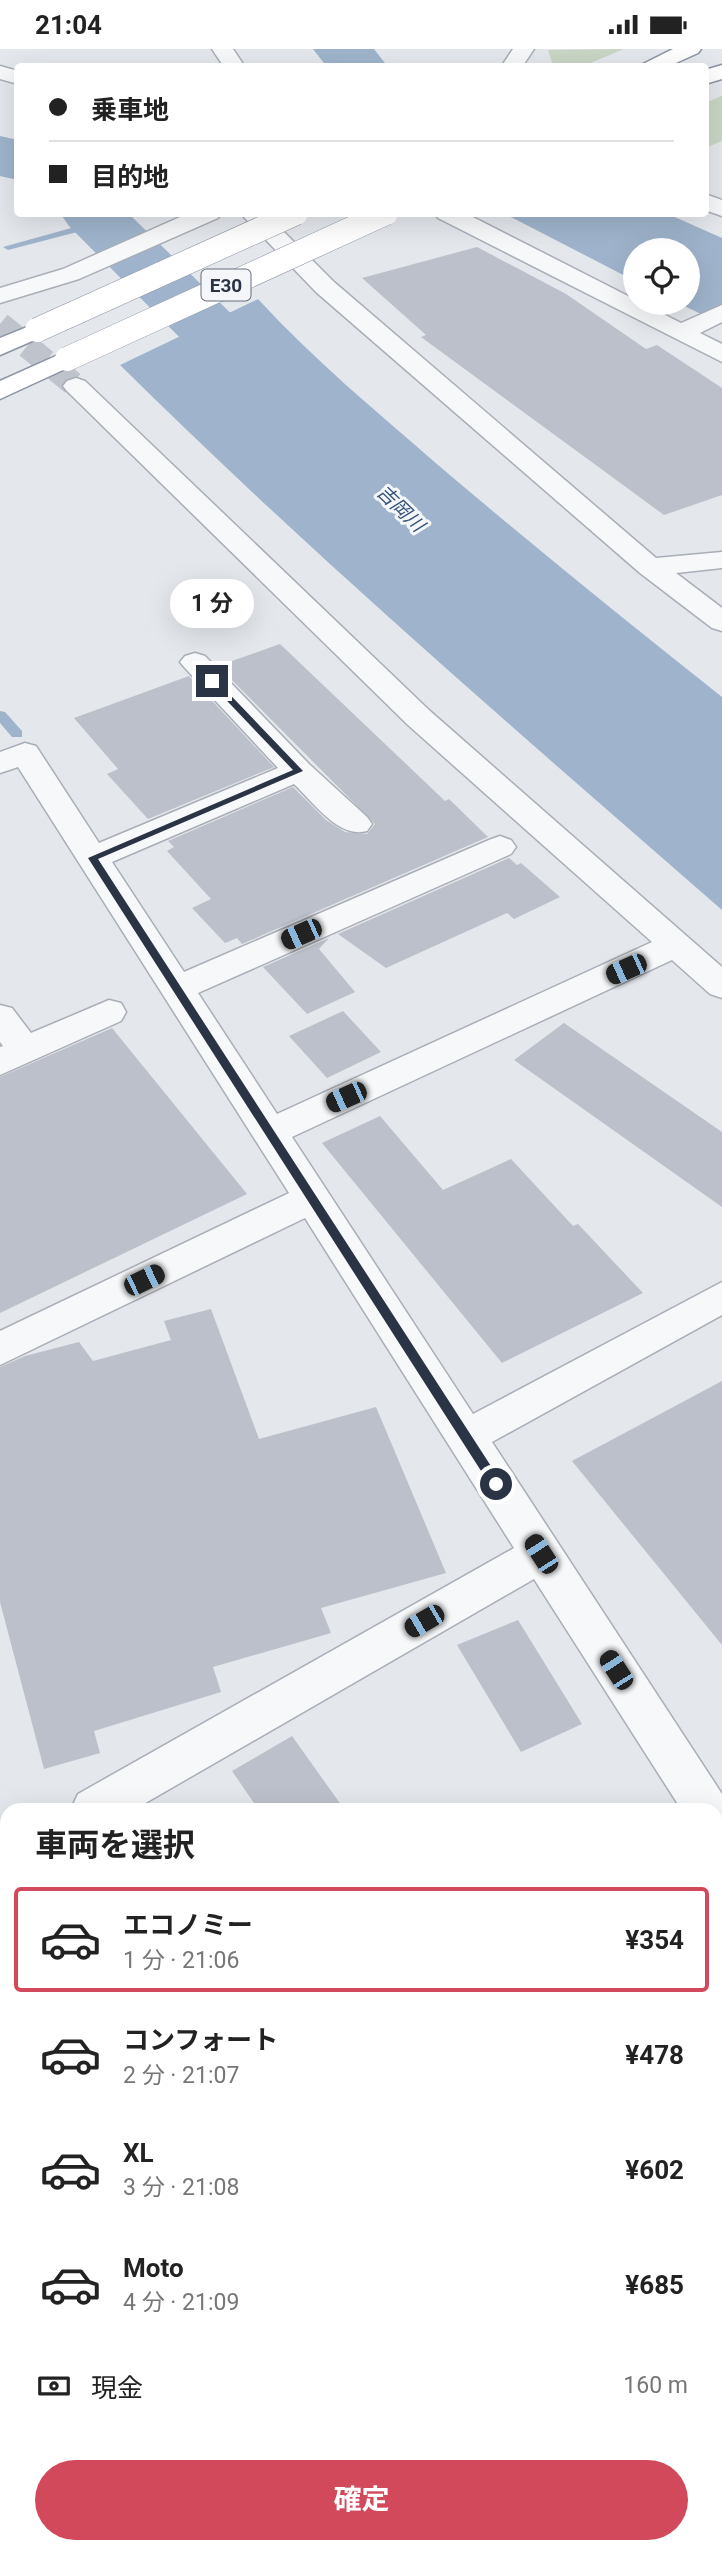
<!DOCTYPE html>
<html lang="ja">
<meta charset="utf-8">
<style>
:root{--surface:#fff;--page:#f6f6f6;--text:#222;--muted:#767676;--line:#e0e0e0;--accent:#d1495b}
body{margin:0;font-family:Roboto,"Noto Sans JP",sans-serif;background:var(--page);color:var(--text);height:100vh;display:flex;flex-direction:column;font-size:26px;white-space:nowrap}
*{box-sizing:border-box;margin:0}
p{font-size:23px;color:var(--muted)}
.icon{flex:none;width:38px;height:38px;fill:none;stroke:currentColor;stroke-width:2;stroke-linecap:round;stroke-linejoin:round}
.map{position:relative;flex:1;overflow:hidden}
.details{position:absolute;left:0px;top:1754px;width:723px;height:751px;display:flex;flex-direction:column;background:var(--surface);border-radius:21px 21px 0 0;box-shadow:0 7px 28px #0002}
.details>*{flex:none}
.hud{position:absolute;left:14px;top:14px;width:695px;height:154px;border-radius:7px;box-shadow:0 7px 28px #0002;display:grid;align-content:center;height:154px;padding:0 35px;background:var(--surface)}
.fabs{position:absolute;left:623px;top:189px;display:grid;gap:14px}
.fabs a{display:grid;place-items:center;width:77px;height:77px;border-radius:50%;background:var(--surface);box-shadow:0 7px 28px #0002;font-size:35px}
.end{position:absolute;width:32px;height:32px;margin:-16px;border:9px solid #2b3445;background:#fff;box-shadow:0 0 0 4px #fff}
.from{border-radius:50%}
.bubble{position:absolute;height:49px;border-radius:24px;background:var(--surface);box-shadow:0 7px 28px #0002;font-size:23px;font-weight:700;line-height:49px;text-align:center}
.car{position:absolute;width:21px;height:42px;margin:-21px -10px;border-radius:9px;box-shadow:0 0 5px 2px #0007;background:linear-gradient(#222 24%,#8ab4d8 0 40%,#222 0 76%,#8ab4d8 0 86%,#222 0)}
.hud b{display:flex;align-items:center;gap:24px;height:66px;font-size:26px}
.hud b+b{border-top:2px solid var(--line)}
.hud i{width:18px;height:18px;background:var(--text)}
ul{padding:0;list-style:none}
li{display:flex;align-items:center;gap:21px;height:105px;margin:0 14px 10px;padding:0 21px;border:4px solid transparent;border-radius:7px}
li div{flex:1}
li b{display:block;font-size:26px}
li em{font-style:normal;font-weight:700}
li.current{border-color:var(--accent)}
li>.icon{width:63px;height:63px;stroke-width:1.5}
h2{padding:0 35px;font-size:32px;line-height:84px}
.pay{display:flex;align-items:center;gap:18px;height:77px;padding:0 35px;font-size:26px}
.pay p{margin-inline-start:auto}
.cta{display:flex;gap:14px;margin-top:auto;padding:14px 35px}
.cta a{flex:1;height:80px;border-radius:42px;background:var(--accent);color:#fff;font-size:28px;font-weight:700;line-height:80px;text-align:center}
.status{display:flex;justify-content:space-between;align-items:center;height:49px;padding:0 35px;background:var(--surface);direction:ltr}
.status svg{height:19px;fill:currentColor}
.map>svg:first-child{display:block}
.green{fill:#c9d6c5}
.water{fill:#9fb4cc}
.lines{fill:none;stroke-linecap:round;stroke-linejoin:round}
.stream{fill:#9fb4cc;fill-rule:evenodd}
.river{fill:#9fb4cc;fill-rule:evenodd}
.building{fill:#bbc0ca}
.minor-tunnel{stroke:#bfc3cb;stroke-width:24;stroke-dasharray:24 11;stroke-linecap:butt}
.minor-casing{stroke:#a9aeb7;stroke-width:3}
.highway-casing{stroke:#8b94a3;stroke-width:3}
.minor{fill:#f7f8fa;fill-rule:evenodd}
.highway{fill:#fff;fill-rule:evenodd}
.highway-bridge-casing{stroke:#8b94a3;stroke-width:25;stroke-linecap:butt}
.highway-bridge{stroke:#fff;stroke-width:24}
.route{fill:#2b3445}
.labels{text-anchor:middle;stroke-width:6;stroke-linejoin:round;paint-order:stroke}
.shield{fill:#f4f6f9;stroke:#676e7b;stroke-width:2}
.shield-label{font-size:19px;font-weight:bold;fill:#2b3445}
.far-water-label{font-size:19px;font-style:italic;fill:#34527a;stroke:#f4f6f9}
</style>
<div class="status"><b>21:04</b><svg viewBox="0 0 49 12"><path d="M0 12V9h3v3zM5 12V6h3v6zM10 12V3h3v9zM15 12V0h3v12zM26 1h20v11H26zM47 4h2v5h-2z"/></svg></div>
<div class="map">
<svg width="722" height="2503" viewBox="0 0 722 2503">
<rect width="100%" height="100%" fill="#e4e7ec"/>
<g class="green">
<polygon points="624,0 583,17 553,17 548,1"/>
<polygon points="722,47 722,92 705,99 705,54"/>
</g>
<g class="water">
<polygon points="505,165 668,165 722,189 722,275 678,254 688,254 688,201 635,201 635,232"/>
<path d="M258 250C314 311 376 362 438 416 531 495 626 572 722 648V861C518 683 313 507 120 316Z"/>
</g>
<g class="lines">
<g class="stream">
<polygon points="100,171 105,174 104,176 8,201 3,198"/>
<polygon points="0,662 5,663 22,682 22,688 12,688 0,674"/>
</g>
<g class="river">
<polygon points="313,0 374,0 388,18 327,18"/>
<polygon points="0,87 18,91 18,131 0,127"/>
<polygon points="60,164 128,164 251,284 337,358 348,373 337,388 312,394 287,388 203,312 69,177"/>
</g>
</g>
<g class="building">
<polygon points="477,198 566,245 646,300 657,296 722,339 722,446 664,466 421,288 426,286 362,229"/>
<polygon points="280,595 445,752 449,750 488,788 242,895 237,889 225,894 192,859 211,850 167,802 174,798 168,792 293,738 326,771 345,783 367,785 375,775 218,617"/>
<polygon points="189,627 274,718 148,770 107,725 118,720 74,669"/>
<polygon points="509,809 517,816 521,814 560,848 514,870 507,864 386,919 338,885"/>
<polygon points="329,889 319,900 355,943 307,965 263,918"/>
<polygon points="343,962 381,1003 327,1029 289,987"/>
<polygon points="564,974 722,1083 722,1158 514,1011"/>
<polygon points="112,979 247,1145 0,1264 0,1028"/>
<polygon points="380,1067 443,1141 511,1110 573,1177 578,1175 643,1244 502,1314 322,1094"/>
<polygon points="211,1260 259,1390 376,1358 446,1524 321,1559 331,1584 213,1618 221,1643 94,1682 100,1704 44,1720 0,1553 0,1318 25,1307 79,1293 93,1312 171,1291 164,1272"/>
<polygon points="722,1332 722,1596 572,1412"/>
<polygon points="518,1571 582,1675 521,1703 457,1596"/>
<polygon points="292,1687 344,1760 258,1760 232,1722"/>
</g>
<g class="lines">
<polyline class="minor-tunnel" points="0,275 76,337"/>
<defs>
<g id="minor">
<polygon points="212,0 233,0 245,18 224,18"/>
<polygon points="513,0 534,0 522,18 501,18"/>
<polygon points="0,17 18,22 18,35 0,30"/>
<polygon points="705,145 722,151 722,167 705,161"/>
<polygon points="189,164 221,164 218,169 79,230 0,254 0,239 63,220"/>
<polygon points="240,164 265,164 334,233 656,509 722,503 722,519 676,524 722,559 722,582 712,579 640,524 316,243"/>
<polygon points="435,164 465,164 681,274 722,256 722,273 700,284 722,295 722,313 438,169"/>
<path d="M76 329 85 332 430 662 722 918V949L710 945 672 911 292 1088 473 1365 722 1233V1266L492 1393 722 1745V1775L716 1778V1760H681L534 1530 135 1760H71L78 1745 514 1499 305 1169 0 1316V1282L289 1144 18 718 0 724V703L25 694 36 697 99 794 278 719 185 619 180 613 185 607 195 604 205 607 309 715 367 768 372 775 367 782C339 790 314 754 294 735L112 813 184 923 489 791 500 787 511 791 516 798 511 805 198 944 277 1065 652 893 408 676 67 342 63 337 67 332Z"/>
<polygon points="109,951 121,954 126,963 121,972 0,1026 0,998 3,997 0,993 0,956 12,959 31,984"/>
<polygon points="7,1788 7,1833 0,1836 0,1791"/>
<polygon points="722,1838 722,1885 716,1888 716,1841"/>
<polygon points="7,2312 7,2368 0,2371 0,2315"/>
<polygon points="611,2497 668,2497 670,2503 613,2503"/>
</g>
<g id="highway">
<polygon points="673,0 701,0 698,4 667,18 637,18"/>
<polygon points="722,16 722,30 705,35 705,21"/>
<polygon points="37,274 46,276 49,281 46,286 0,306 0,289"/>
<polygon points="67,302 76,305 80,310 76,315 0,350 0,332"/>
</g>
</defs>
<use href="#minor" class="minor-casing"/>
<use href="#highway" class="highway-casing"/>
<use href="#minor" class="minor"/>
<use href="#highway" class="highway"/>
<defs>
<g id="highway-bridge">
<polyline points="37,281 296,164"/>
<polyline points="67,310 386,164"/>
</g>
</defs>
<use href="#highway-bridge" class="highway-bridge-casing"/>
<use href="#highway-bridge" class="highway-bridge"/>
</g>
<polygon class="route" points="209,630 215,630 303,722 98,810 500,1431 500,1439 492,1439 88,809 293,721 209,633"/>
<g class="labels">
<rect class="shield" x="201.5" y="220.5" width="49" height="31" rx="5"/>
<g class="shield-label">
<text x="226" y="243">E30</text>
</g>
<g class="far-water-label">
<text transform="translate(401 459) rotate(44)" y="7">吉岡川</text>
</g>
</g>
</svg>
<div class="fabs">
<a><svg class="icon" aria-label="locate" viewBox="0 0 24 24"><circle cx="12" cy="12" r="6"/><path d="M12 2v4M12 18v4M2 12h4M18 12h4"/></svg></a>
</div>
<i class="end from" style="left:496px;top:1435px"></i>
<i class="end" style="left:212px;top:632px"></i>
<div class="bubble" style="left:170px;top:530px;width:84px">1 分</div>
<i class="car" style="left:301px;top:885px;rotate:246deg"></i>
<i class="car" style="left:626px;top:920px;rotate:246deg"></i>
<i class="car" style="left:346px;top:1048px;rotate:246deg"></i>
<i class="car" style="left:144px;top:1231px;rotate:64deg"></i>
<i class="car" style="left:541px;top:1505px;rotate:327deg"></i>
<i class="car" style="left:424px;top:1572px;rotate:240deg"></i>
<i class="car" style="left:616px;top:1621px;rotate:327deg"></i>
<div class="hud">
<b><i class="from"></i>乗車地</b>
<b><i></i>目的地</b>
</div>
<section class="details">
<h2>車両を選択</h2>
<ul>
<li class="current"><svg class="icon" aria-label="car" viewBox="0 0 24 24"><path d="M5 17H2v-5l4-1 3-4h7l3 4 3 1v5h-3M9 17h6M6 11h13"/><circle cx="7" cy="17" r="2"/><circle cx="17" cy="17" r="2"/></svg><div><b>エコノミー</b><p>1 分 · 21:06</p></div><em>¥354</em></li>
<li><svg class="icon" aria-label="car" viewBox="0 0 24 24"><path d="M5 17H2v-5l4-1 3-4h7l3 4 3 1v5h-3M9 17h6M6 11h13"/><circle cx="7" cy="17" r="2"/><circle cx="17" cy="17" r="2"/></svg><div><b>コンフォート</b><p>2 分 · 21:07</p></div><em>¥478</em></li>
<li><svg class="icon" aria-label="car" viewBox="0 0 24 24"><path d="M5 17H2v-5l4-1 3-4h7l3 4 3 1v5h-3M9 17h6M6 11h13"/><circle cx="7" cy="17" r="2"/><circle cx="17" cy="17" r="2"/></svg><div><b>XL</b><p>3 分 · 21:08</p></div><em>¥602</em></li>
<li><svg class="icon" aria-label="car" viewBox="0 0 24 24"><path d="M5 17H2v-5l4-1 3-4h7l3 4 3 1v5h-3M9 17h6M6 11h13"/><circle cx="7" cy="17" r="2"/><circle cx="17" cy="17" r="2"/></svg><div><b>Moto</b><p>4 分 · 21:09</p></div><em>¥685</em></li>
</ul>
<div class="pay"><svg class="icon" aria-label="cash" viewBox="0 0 24 24"><path d="M3 7h18v10H3z"/><circle cx="12" cy="12" r="2"/></svg>現金<p>160 m</p></div>
<div class="cta"><a>確定</a></div>
</section>
</div>
